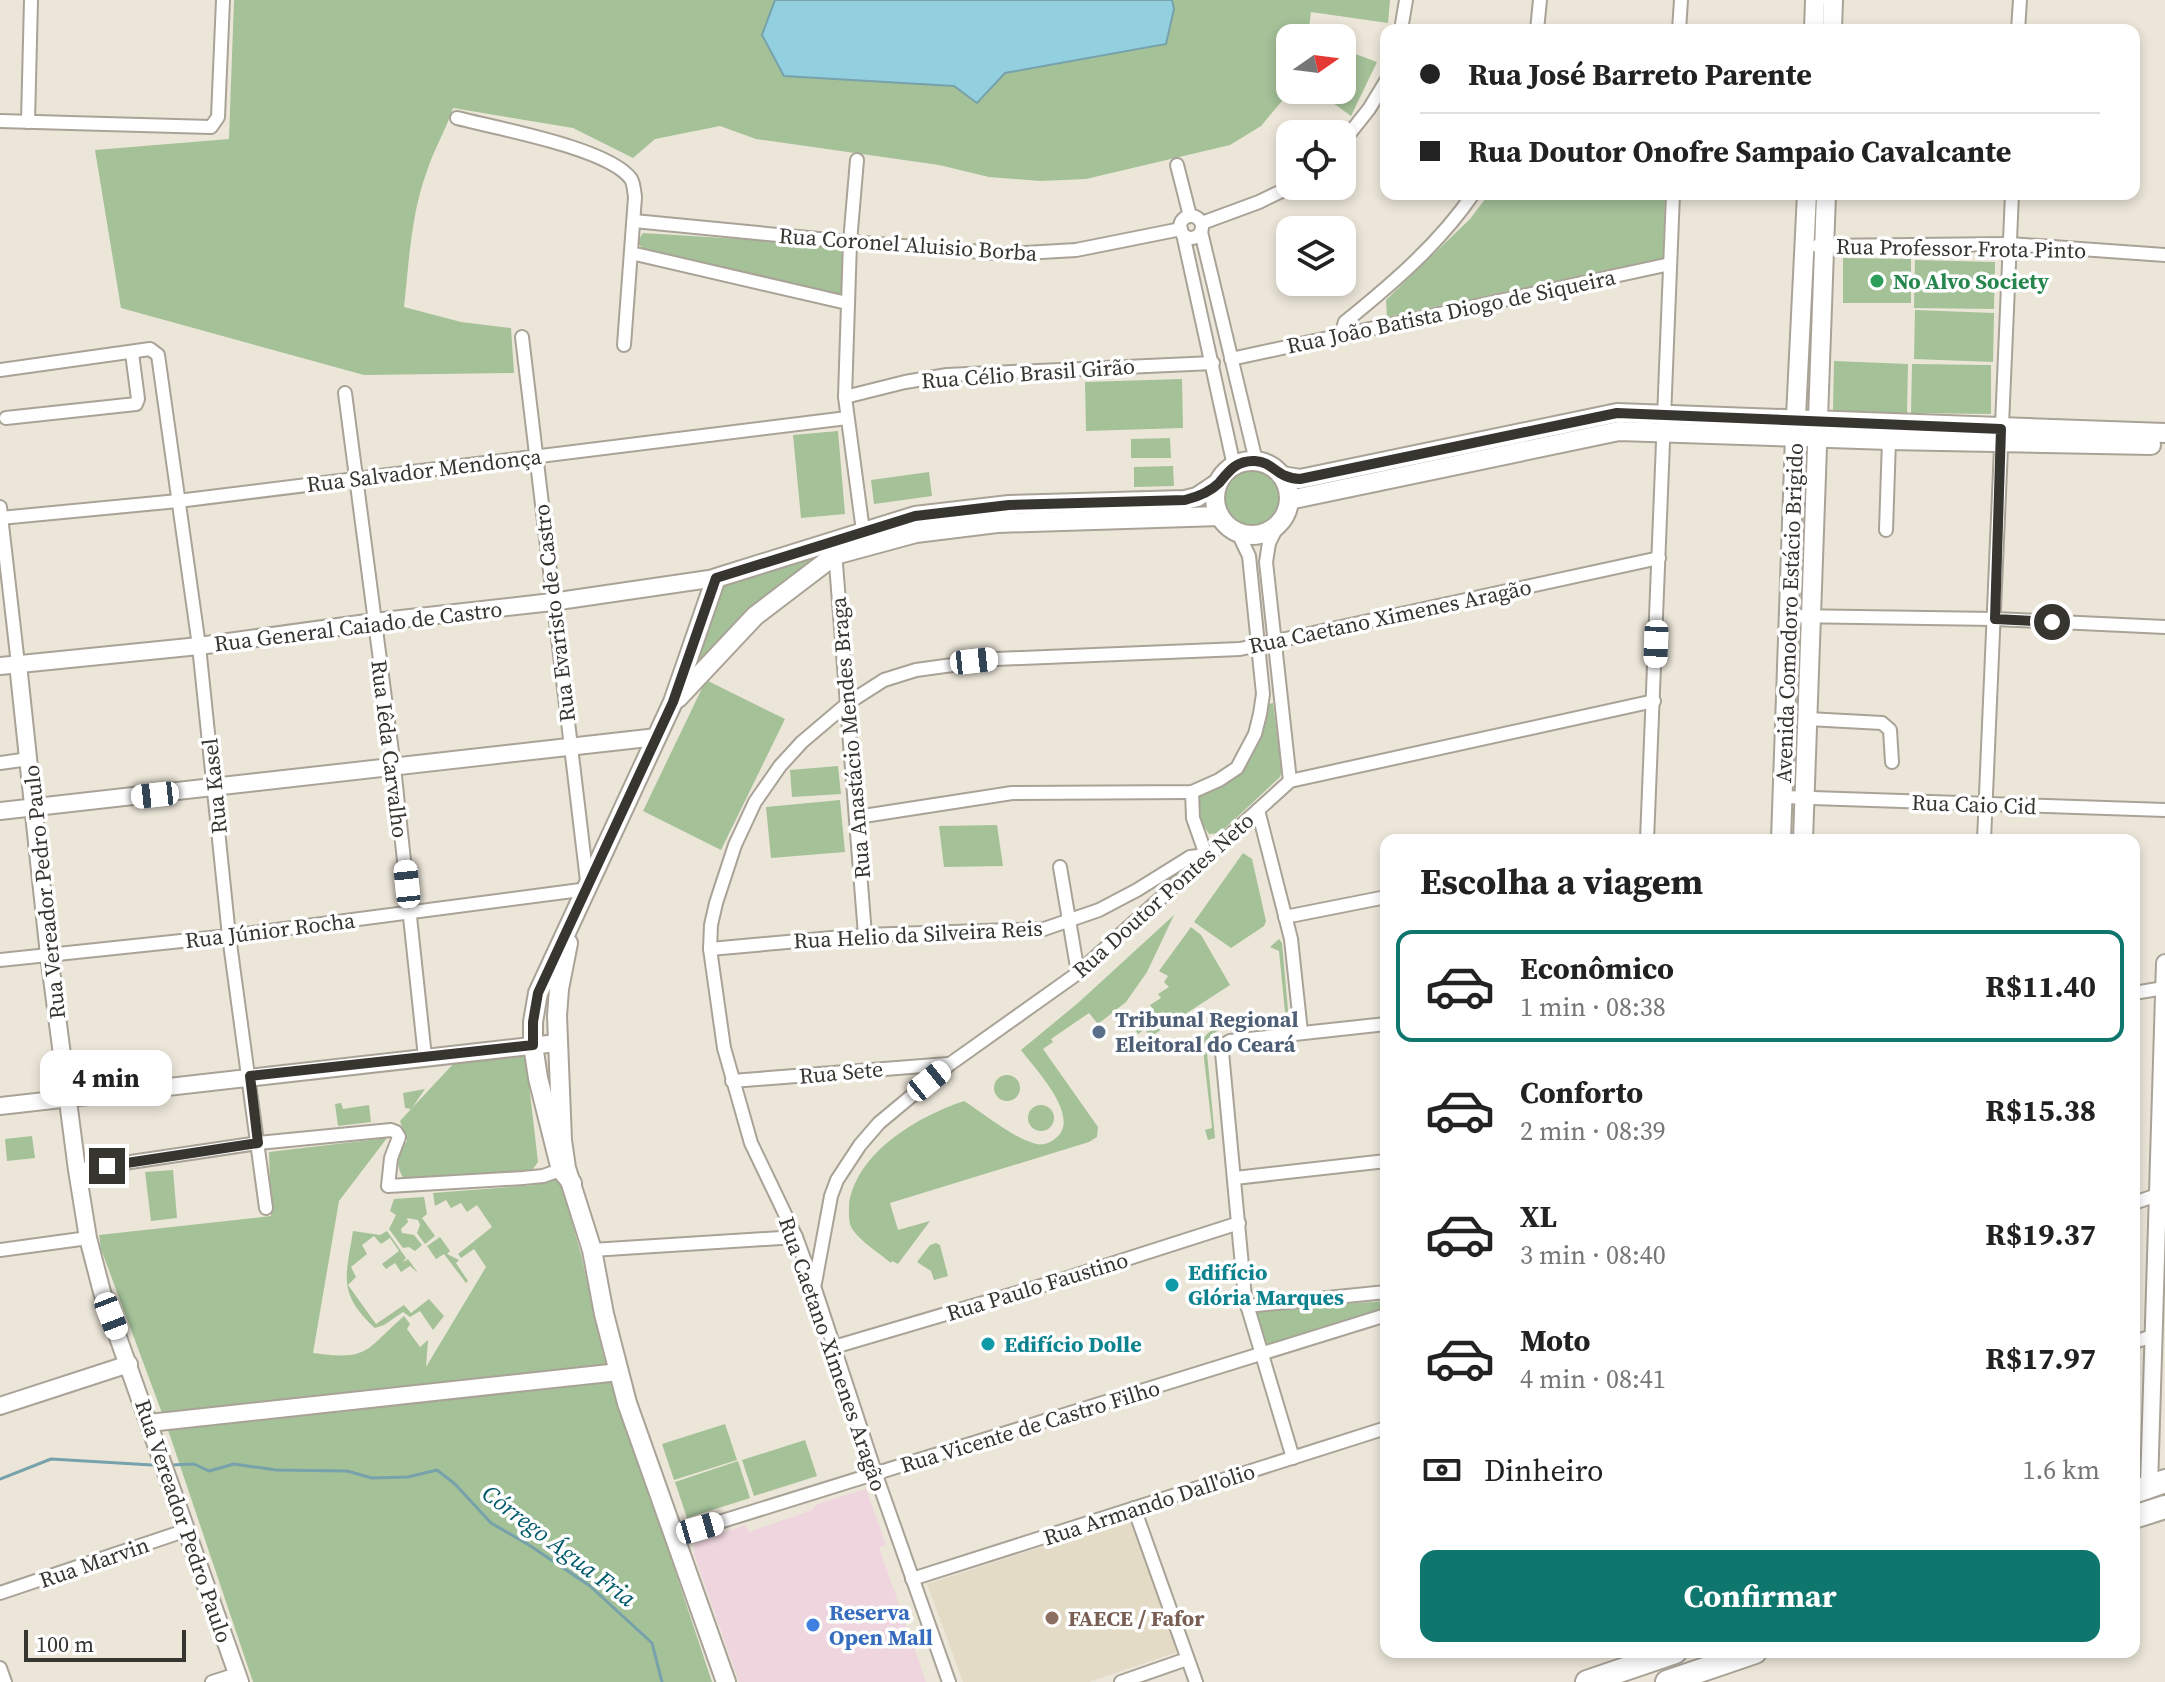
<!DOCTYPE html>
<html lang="pt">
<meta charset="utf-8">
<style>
:root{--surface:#fff;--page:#f6f6f6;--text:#222;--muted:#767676;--line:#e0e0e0;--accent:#0f766e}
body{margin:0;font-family:"Source Serif 4",serif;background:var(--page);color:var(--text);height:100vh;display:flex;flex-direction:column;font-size:30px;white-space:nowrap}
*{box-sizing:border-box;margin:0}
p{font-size:26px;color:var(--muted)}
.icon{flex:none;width:44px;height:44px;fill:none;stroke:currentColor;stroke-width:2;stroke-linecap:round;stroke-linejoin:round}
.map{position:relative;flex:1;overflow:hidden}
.drawer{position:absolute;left:1380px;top:834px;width:760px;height:824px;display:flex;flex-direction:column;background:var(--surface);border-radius:16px;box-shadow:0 4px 12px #0003}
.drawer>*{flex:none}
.top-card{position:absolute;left:1380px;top:24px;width:760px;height:176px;border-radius:16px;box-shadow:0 4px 12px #0003;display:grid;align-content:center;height:176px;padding:0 40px;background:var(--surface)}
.needle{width:52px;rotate:76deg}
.tools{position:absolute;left:1276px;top:24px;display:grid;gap:16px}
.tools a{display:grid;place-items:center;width:80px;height:80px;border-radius:16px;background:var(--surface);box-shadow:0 4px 12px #0003;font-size:40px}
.scale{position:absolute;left:24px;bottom:20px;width:162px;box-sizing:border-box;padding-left:8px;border:4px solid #373530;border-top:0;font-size:22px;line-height:28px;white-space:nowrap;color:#373530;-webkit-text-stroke:6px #fff;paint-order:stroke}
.end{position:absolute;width:36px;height:36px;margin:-18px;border:10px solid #373530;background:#fff;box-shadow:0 0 0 4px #fff}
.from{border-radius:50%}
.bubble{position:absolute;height:56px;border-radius:16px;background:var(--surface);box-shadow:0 4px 12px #0003;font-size:26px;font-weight:700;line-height:56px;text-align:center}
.car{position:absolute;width:24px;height:48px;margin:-24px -12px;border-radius:10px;box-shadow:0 0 6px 2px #0007;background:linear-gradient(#fff 24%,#345 0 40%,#fff 0 76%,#345 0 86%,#fff 0)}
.top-card b{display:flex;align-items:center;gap:28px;height:76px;font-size:30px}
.top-card b+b{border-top:2px solid var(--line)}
.top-card i{width:20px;height:20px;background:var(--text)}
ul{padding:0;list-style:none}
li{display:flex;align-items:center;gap:24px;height:112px;margin:0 16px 12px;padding:0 24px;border:4px solid transparent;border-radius:16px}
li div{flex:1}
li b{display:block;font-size:30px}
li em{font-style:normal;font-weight:700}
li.on{border-color:var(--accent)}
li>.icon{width:72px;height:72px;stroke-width:1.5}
h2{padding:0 40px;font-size:36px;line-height:96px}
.pay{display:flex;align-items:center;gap:20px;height:88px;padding:0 40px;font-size:30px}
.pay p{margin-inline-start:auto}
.cta{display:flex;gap:16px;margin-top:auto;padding:16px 40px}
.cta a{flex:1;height:92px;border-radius:16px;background:var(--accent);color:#fff;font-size:32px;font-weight:700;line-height:92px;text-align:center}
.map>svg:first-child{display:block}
.commercial{fill:#eed5de}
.built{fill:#e4dbc7}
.green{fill:#a4c198}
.water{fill:#92d0e0;stroke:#77a2ab;stroke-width:2}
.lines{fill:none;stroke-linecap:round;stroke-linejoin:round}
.stream{stroke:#77a2ab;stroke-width:3}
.minor-casing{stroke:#a9a397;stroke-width:16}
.tertiary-casing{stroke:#a9a397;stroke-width:20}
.secondary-casing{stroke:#a9a397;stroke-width:22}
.trunk-casing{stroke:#a9a397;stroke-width:26}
.minor{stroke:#fff;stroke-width:12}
.tertiary{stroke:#fff;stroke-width:16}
.secondary{stroke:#fff;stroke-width:18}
.trunk{stroke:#fff;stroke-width:22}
.route{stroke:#373530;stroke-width:10}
.leisure-dot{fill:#2e9e5b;stroke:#fff;stroke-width:3}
.service-dot{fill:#5c6f8a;stroke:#fff;stroke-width:3}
.culture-dot{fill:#0f9aa8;stroke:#fff;stroke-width:3}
.education-dot{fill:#8d6e63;stroke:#fff;stroke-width:3}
.shop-dot{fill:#3f7fe0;stroke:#fff;stroke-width:3}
.labels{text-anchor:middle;stroke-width:7;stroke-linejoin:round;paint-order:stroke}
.street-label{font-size:22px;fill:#373530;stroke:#fff}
.leisure-label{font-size:22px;font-weight:bold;fill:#27864d;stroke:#fff;text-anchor:start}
.service-label{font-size:22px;font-weight:bold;fill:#4e5e75;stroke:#fff;text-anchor:start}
.culture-label{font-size:22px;font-weight:bold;fill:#0d838f;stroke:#fff;text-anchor:start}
.shop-label{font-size:22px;font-weight:bold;fill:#366cbe;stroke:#fff;text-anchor:start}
.education-label{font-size:22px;font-weight:bold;fill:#785e54;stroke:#fff;text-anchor:start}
.water-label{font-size:24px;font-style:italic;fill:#005a6b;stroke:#fff}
</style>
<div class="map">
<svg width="2165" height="1682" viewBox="0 0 2165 1682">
<rect width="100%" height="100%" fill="#ece6d9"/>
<polygon class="commercial" points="866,1489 886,1545 879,1547 926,1682 739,1682 694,1554 695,1543 745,1525 749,1532 812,1510 817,1504"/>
<polygon class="built" points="1131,1518 1177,1652 1089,1682 963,1682 927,1584"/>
<g class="green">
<path d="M234 0H775L762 35 784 76 954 86 1005 73 1166 44 1174 9 1172 0H1390L1388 23 1311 12 1308 37 1310 38H1290L1291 90 1261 126 1230 145 1086 179 1040 181 989 177 939 165 756 139 720 126 655 139 633 158 573 128 453 108C446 130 434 149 427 171 411 214 409 262 404 307L461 322 511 328 514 373 364 375 121 308 95 150 229 139Z"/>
<polygon points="1342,49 1377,62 1351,116 1315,90 1342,90"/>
<polygon points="1489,194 1665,194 1663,258 1387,317 1386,300 1470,219"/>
<polygon points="643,233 839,245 843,250 843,292 838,295 642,248 637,242"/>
<polygon points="1843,258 1911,259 1911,303 1843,303"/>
<polygon points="1915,260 1995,262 1994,309 1914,308"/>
<polygon points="1915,310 1994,313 1993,362 1914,359"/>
<polygon points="1834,361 1908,364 1907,414 1833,411"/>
<polygon points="1912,364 1991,365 1991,414 1911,413"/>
<polygon points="1182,379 1183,428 1086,431 1085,382"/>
<polygon points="838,431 845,514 801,518 793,435"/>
<polygon points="1170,438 1171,458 1131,458 1131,439"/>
<polygon points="1173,466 1174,486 1134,487 1134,467"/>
<circle cx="1252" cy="497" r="29"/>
<polygon points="929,472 932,496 874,504 871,480"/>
<polygon points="807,557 810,561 746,615 692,674 723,587"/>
<polygon points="706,680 785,719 721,850 643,811"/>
<path d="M1273 703 1282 771 1280 777 1220 833 1209 834 1202 823 1198 798C1207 790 1221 786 1232 779 1257 762 1262 730 1268 704Z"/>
<polygon points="838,766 841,794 792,797 790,770"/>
<polygon points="840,800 845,852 771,858 766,807"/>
<polygon points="997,825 1003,866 944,867 939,826"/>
<polygon points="1243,853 1252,859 1266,921 1264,926 1231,948 1194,922"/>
<path d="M1174 915 1147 972 1126 1002 1098 1024 1089 1013 1051 1039 1053 1042 1043 1049 1098 1127 1097 1137 1089 1142 890 1203 898 1230 930 1221 898 1264 892 1261 891 1263C879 1253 861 1242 853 1230 848 1224 849 1212 849 1205 856 1152 919 1116 964 1101 983 1113 1012 1137 1033 1143 1041 1146 1049 1144 1056 1138 1082 1117 1035 1069 1021 1050L1078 1003Z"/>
<polygon points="1191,927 1201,935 1230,985 1150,1037 1145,1029 1138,1034 1133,1026 1145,1019 1143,1015 1152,1008 1150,1005 1161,998 1158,994 1169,987 1164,982 1168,976 1159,971"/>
<path d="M1279 939 1282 943 1288 1010 1286 1019 1282 1022C1260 1025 1218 1020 1206 1042L1215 1138 1208 1140 1205 1130 1212 1128 1202 1041C1215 1016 1259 1023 1283 1019L1285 1012 1279 951 1270 947Z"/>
<path d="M525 1050 538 1162 530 1173 404 1179C395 1165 396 1154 407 1141L400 1121 411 1109 405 1108 403 1093 425 1089 412 1108 456 1061Z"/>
<circle cx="1007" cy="1088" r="13"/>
<polygon points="341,1103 343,1109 369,1105 371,1122 338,1126 335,1104"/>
<circle cx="1041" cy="1118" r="13"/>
<polygon points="32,1136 35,1158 7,1161 5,1139"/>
<path d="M387 1138 339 1201 313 1353C370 1361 365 1350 404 1316L410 1324 407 1329 420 1347 428 1340 426 1367 486 1267 474 1249 461 1258 458 1254 492 1227 477 1205 467 1212 461 1203 451 1208 446 1200 435 1206 433 1193 535 1185 547 1179H556L561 1184 581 1254 603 1354 712 1682H253L165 1421 101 1249 99 1235 271 1216 269 1152Z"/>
<polygon points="173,1170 177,1218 151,1221 145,1172"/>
<polygon points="424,1197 427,1214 422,1218 435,1236 425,1244 417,1233 420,1225 418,1220 407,1218 408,1222 401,1229 402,1233 414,1235 422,1245 415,1251 409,1247 403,1248 389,1229 396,1215 390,1211 394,1199"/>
<path d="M353 1231 380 1235 387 1231 406 1258 403 1262 408 1259 418 1273 410 1266 401 1272 395 1263 386 1269 382 1264 399 1251 390 1238 381 1244 374 1236 362 1245 367 1254 351 1267 356 1277 348 1285 376 1324 404 1305 411 1313 429 1299 444 1316 433 1330 420 1311 410 1317 403 1312 384 1325 375 1328C337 1293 346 1276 353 1231Z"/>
<polygon points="440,1237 450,1251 447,1254 459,1260 456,1263 468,1281 466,1283 444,1254 436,1259 427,1246"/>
<polygon points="936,1243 940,1245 948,1276 934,1280 931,1271 917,1262 930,1245"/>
<polygon points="1386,1301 1386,1312 1265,1347 1255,1310"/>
<polygon points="725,1424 737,1460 674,1480 662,1444"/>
<polygon points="805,1440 817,1476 754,1496 742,1460"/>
<polygon points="738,1461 750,1498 687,1518 675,1482"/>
</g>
<polygon class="water" points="775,0 1172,0 1174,9 1166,44 1005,73 977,103 954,86 784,76 762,35"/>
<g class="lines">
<g class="stream">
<polyline points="171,1465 194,1464 209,1471 234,1464 276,1470 347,1471 372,1478 408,1477 437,1470 455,1484 491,1523 529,1545 590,1586 652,1643 662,1682"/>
<polyline points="0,1479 51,1459 152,1465"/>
</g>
<defs>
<g id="minor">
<polyline points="1401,30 1406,0"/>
<polyline points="1537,30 1540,0"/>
<polyline points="1679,30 1681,0"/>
<polyline points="2018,30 2020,0"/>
<path d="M457 118C495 128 609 148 631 179 634 184 634 191 635 197L624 345"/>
<polyline points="0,121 211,127 218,117 223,0"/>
<polyline points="28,122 31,0"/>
<polyline points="1342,143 1369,109 1386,81"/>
<polyline points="857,160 850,242 845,397 863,531"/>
<polyline points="1177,165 1190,216"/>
<circle cx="1191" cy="227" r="11"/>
<polyline points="634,221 850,242 1009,254 1076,250 1181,229"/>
<polyline points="1202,223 1259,202 1292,186"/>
<polyline points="1201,232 1256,461"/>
<polyline points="1183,234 1234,466"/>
<polyline points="1817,246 2010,244 2165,255"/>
<polyline points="631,253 847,303"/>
<path d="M1341 334 1345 322C1392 284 1439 244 1473 194"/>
<polyline points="1231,359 1670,264"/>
<polyline points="0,370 150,349 158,355 199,646 229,936 266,1208"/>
<polyline points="345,393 394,767 425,1057"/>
<polyline points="845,397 905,382 947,375 1213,363"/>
<polyline points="6,418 136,404 138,399 132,353"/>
<polyline points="0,507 18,664"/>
<polyline points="0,518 178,501 847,418"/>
<polyline points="1278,525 1269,543 1266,562 1290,781"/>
<polyline points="1886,530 1889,440"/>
<polyline points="835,551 865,935"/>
<polyline points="1790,616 1995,619 2165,627"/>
<polyline points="1808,719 1882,723 1890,730 1892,762"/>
<polyline points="0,763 29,759"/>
<polyline points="1192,792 1193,818 1206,855"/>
<polyline points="1783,797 2165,810"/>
<polyline points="1258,810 1291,939 1301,1032"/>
<polyline points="857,817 1012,793 1192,792 1219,780 1237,768 1255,734 1260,714 1263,694 1249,556 1238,533"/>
<polyline points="1647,840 1673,194"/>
<polyline points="1984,840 2012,194"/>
<polyline points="1060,867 1078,973"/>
<polyline points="1285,917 1386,897"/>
<polyline points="710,949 865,935 1044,929 1099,910 1137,890 1190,857 1206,855"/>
<polyline points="0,960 229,936 588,889 522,337"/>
<polyline points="2134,993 2164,988"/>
<polyline points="732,1081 948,1064"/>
<polyline points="77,1170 258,1143 391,1130 396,1132 399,1137 391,1158 388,1186 523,1178 543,1176 566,1168"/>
<polyline points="1235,1178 1386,1161"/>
<polyline points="2134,1203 2157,1195"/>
<polyline points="0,1250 88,1238"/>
<polyline points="592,1250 796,1237"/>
<polyline points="815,1283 831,1196 837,1180 860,1145 879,1123 950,1064 1078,973 1290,781 1654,701"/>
<polyline points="1247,1306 1386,1292"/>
<polyline points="2134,1342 2153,1336"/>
<polyline points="834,1347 1061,1280 1239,1223"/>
<polyline points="1293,1458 1245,1298 1222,1052 1224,1045 1230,1041 1386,1024"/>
<polyline points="1134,1508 1196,1682"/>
<polyline points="674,1536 1386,1315"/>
<polyline points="912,1579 1386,1428"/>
<polyline points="0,1593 187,1530"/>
<polyline points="0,1668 5,1682"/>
<polyline points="212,1682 237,1674"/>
<polyline points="949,1682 876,1475 814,1286 796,1237 751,1143 724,1048 710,949 711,925 716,903 735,845 755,802 780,766 802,742 848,703 884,680 916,670 996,659 1240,649 1659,558"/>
<polyline points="1121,1682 1187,1659"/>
</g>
<g id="tertiary">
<polyline points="18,664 49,955 77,1170 88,1238 102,1292 240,1682"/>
<polyline points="0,666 199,646 374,622 552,602 716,578"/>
<polyline points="0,811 657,737"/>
<polyline points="0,1106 557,1043"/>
<polyline points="0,1406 129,1364"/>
<polyline points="149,1423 619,1372"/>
<polyline points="2149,1486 2165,963"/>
</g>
<g id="secondary">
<polyline points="1814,30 1815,0"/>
<polyline points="1832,30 1833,0"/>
<circle cx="1252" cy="498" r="37"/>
<polyline points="1282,476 1300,479 1617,413 2165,433"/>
<polyline points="1289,500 1619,431 1889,440 2151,445"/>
<polyline points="678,698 755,616 835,555 916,533 997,523 1220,516"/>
<polyline points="1781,840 1795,437 1807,194"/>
<polyline points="1803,840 1826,194"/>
<polyline points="568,943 559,989 557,1016 562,1140 566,1168 592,1250 604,1314 627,1403 726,1682"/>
<polyline points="572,1183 561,1170 538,1078 533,1045 533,1022 538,993 673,702 716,578 915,516 1009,505 1185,500 1197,497 1218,483"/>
</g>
<g id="trunk">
<polyline points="2134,1492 2165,1481"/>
<polyline points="2134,1517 2165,1507"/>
<polyline points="1587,1682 1675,1652"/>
<polyline points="1667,1682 1755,1652"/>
</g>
</defs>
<use href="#minor" class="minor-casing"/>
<use href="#tertiary" class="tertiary-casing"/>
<use href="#secondary" class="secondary-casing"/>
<use href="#trunk" class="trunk-casing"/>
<use href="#minor" class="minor"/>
<use href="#tertiary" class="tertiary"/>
<use href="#secondary" class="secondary"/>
<use href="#trunk" class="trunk"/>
</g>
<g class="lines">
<path class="route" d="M107 1166 258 1143 250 1076 533 1045V1022L538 993 673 702 716 578 915 516 1009 505 1185 500C1197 497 1210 492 1219 483 1229 471 1237 460 1255 461 1274 462 1276 478 1300 479L1617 413 2001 429 1995 619 2052 622"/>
</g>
<circle class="leisure-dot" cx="1877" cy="281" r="8"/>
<circle class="service-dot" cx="1099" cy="1032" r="8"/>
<g class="culture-dot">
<circle cx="1172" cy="1285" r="8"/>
<circle cx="988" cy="1344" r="8"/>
</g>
<circle class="education-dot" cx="1052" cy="1618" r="8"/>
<circle class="shop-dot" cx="813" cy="1625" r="8"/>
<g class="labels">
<g class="street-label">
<text transform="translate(908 244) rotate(4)" y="8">Rua Coronel Aluisio Borba</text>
<text transform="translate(1961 248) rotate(1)" y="8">Rua Professor Frota Pinto</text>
<text transform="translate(1451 311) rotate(-12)" y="8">Rua João Batista Diogo de Siqueira</text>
<text transform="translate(1028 373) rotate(-4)" y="8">Rua Célio Brasil Girão</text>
<text transform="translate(424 470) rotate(-7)" y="8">Rua Salvador Mendonça</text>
<text transform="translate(554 613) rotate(-97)" y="8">Rua Evaristo de Castro</text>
<text transform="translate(1789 613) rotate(-88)" y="8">Avenida Comodoro Estácio Brigido</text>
<text transform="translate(1390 616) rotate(-12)" y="8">Rua Caetano Ximenes Aragão</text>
<text transform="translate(358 626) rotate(-7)" y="8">Rua General Caiado de Castro</text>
<text transform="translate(850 738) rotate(-95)" y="8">Rua Anastácio Mendes Braga</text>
<text transform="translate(390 749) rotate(83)" y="8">Rua Iêda Carvalho</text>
<text transform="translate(214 786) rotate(-96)" y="8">Rua Kasel</text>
<text transform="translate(1974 804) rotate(2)" y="8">Rua Caio Cid</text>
<text transform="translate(44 892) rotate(-96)" y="8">Rua Vereador Pedro Paulo</text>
<text transform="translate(1163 895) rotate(-42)" y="8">Rua Doutor Pontes Neto</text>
<text transform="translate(270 930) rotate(-7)" y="8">Rua Júnior Rocha</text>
<text transform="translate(918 934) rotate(-3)" y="8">Rua Helio da Silveira Reis</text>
<text transform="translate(841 1072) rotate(-5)" y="8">Rua Sete</text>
<text transform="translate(1037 1286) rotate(-17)" y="8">Rua Paulo Faustino</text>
<text transform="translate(833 1354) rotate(71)" y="8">Rua Caetano Ximenes Aragão</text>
<text transform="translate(1030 1426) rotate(-17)" y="8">Rua Vicente de Castro Filho</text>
<text transform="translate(1149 1504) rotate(-18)" y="8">Rua Armando Dall'olio</text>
<text transform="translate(184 1521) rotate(71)" y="8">Rua Vereador Pedro Paulo</text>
<text transform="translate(94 1562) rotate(-19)" y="8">Rua Marvin</text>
</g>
<g class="leisure-label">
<text x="1893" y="289">No Alvo Society</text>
</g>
<g class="service-label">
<text x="1115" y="1027">Tribunal Regional<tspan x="1115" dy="25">Eleitoral do Ceará</tspan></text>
</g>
<g class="culture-label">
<text x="1188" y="1280">Edifício<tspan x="1188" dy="25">Glória Marques</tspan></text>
<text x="1004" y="1352">Edifício Dolle</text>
</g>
<g class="shop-label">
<text x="829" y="1620">Reserva<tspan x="829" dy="25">Open Mall</tspan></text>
</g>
<g class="education-label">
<text x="1068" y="1626">FAECE / Fafor</text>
</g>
<g class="water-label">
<text transform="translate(559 1546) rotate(37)" y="8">Córrego Água Fria</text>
</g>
</g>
</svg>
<div class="tools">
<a><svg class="needle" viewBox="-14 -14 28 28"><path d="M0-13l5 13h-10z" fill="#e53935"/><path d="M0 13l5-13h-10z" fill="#767676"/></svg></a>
<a><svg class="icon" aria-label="locate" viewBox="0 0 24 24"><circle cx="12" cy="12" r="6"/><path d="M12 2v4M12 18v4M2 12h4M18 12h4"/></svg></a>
<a><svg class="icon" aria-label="layers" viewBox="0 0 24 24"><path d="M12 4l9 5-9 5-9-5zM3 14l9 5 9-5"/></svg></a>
</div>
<div class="scale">100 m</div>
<i class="end from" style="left:2052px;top:622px"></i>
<i class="end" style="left:107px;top:1166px"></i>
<div class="bubble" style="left:40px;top:1050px;width:132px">4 min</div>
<i class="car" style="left:1656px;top:644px;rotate:182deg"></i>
<i class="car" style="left:974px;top:661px;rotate:84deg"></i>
<i class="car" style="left:155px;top:795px;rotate:264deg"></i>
<i class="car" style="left:407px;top:884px;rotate:354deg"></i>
<i class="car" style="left:929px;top:1081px;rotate:51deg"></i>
<i class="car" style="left:111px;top:1316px;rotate:159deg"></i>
<i class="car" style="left:700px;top:1528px;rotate:74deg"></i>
<div class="top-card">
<b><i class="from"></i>Rua José Barreto Parente</b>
<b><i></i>Rua Doutor Onofre Sampaio Cavalcante</b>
</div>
<section class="drawer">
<h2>Escolha a viagem</h2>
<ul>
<li class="on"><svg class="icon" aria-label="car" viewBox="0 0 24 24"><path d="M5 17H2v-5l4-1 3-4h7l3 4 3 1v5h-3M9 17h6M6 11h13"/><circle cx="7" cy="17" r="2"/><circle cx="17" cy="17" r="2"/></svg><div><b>Econômico</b><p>1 min · 08:38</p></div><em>R$11.40</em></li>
<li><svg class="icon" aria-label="car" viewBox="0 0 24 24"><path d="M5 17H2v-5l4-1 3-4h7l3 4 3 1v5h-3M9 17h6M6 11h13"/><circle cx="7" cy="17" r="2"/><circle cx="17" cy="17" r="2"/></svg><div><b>Conforto</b><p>2 min · 08:39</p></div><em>R$15.38</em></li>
<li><svg class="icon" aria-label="car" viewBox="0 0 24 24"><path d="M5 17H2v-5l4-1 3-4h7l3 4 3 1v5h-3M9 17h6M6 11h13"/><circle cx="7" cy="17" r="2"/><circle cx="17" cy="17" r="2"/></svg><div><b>XL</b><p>3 min · 08:40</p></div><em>R$19.37</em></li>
<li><svg class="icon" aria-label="car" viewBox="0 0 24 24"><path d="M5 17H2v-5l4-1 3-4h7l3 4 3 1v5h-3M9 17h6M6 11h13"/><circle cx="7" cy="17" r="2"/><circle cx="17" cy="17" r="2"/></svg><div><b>Moto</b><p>4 min · 08:41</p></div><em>R$17.97</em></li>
</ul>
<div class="pay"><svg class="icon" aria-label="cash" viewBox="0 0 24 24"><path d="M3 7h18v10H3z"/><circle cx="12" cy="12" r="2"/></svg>Dinheiro<p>1.6 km</p></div>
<div class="cta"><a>Confirmar</a></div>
</section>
</div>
